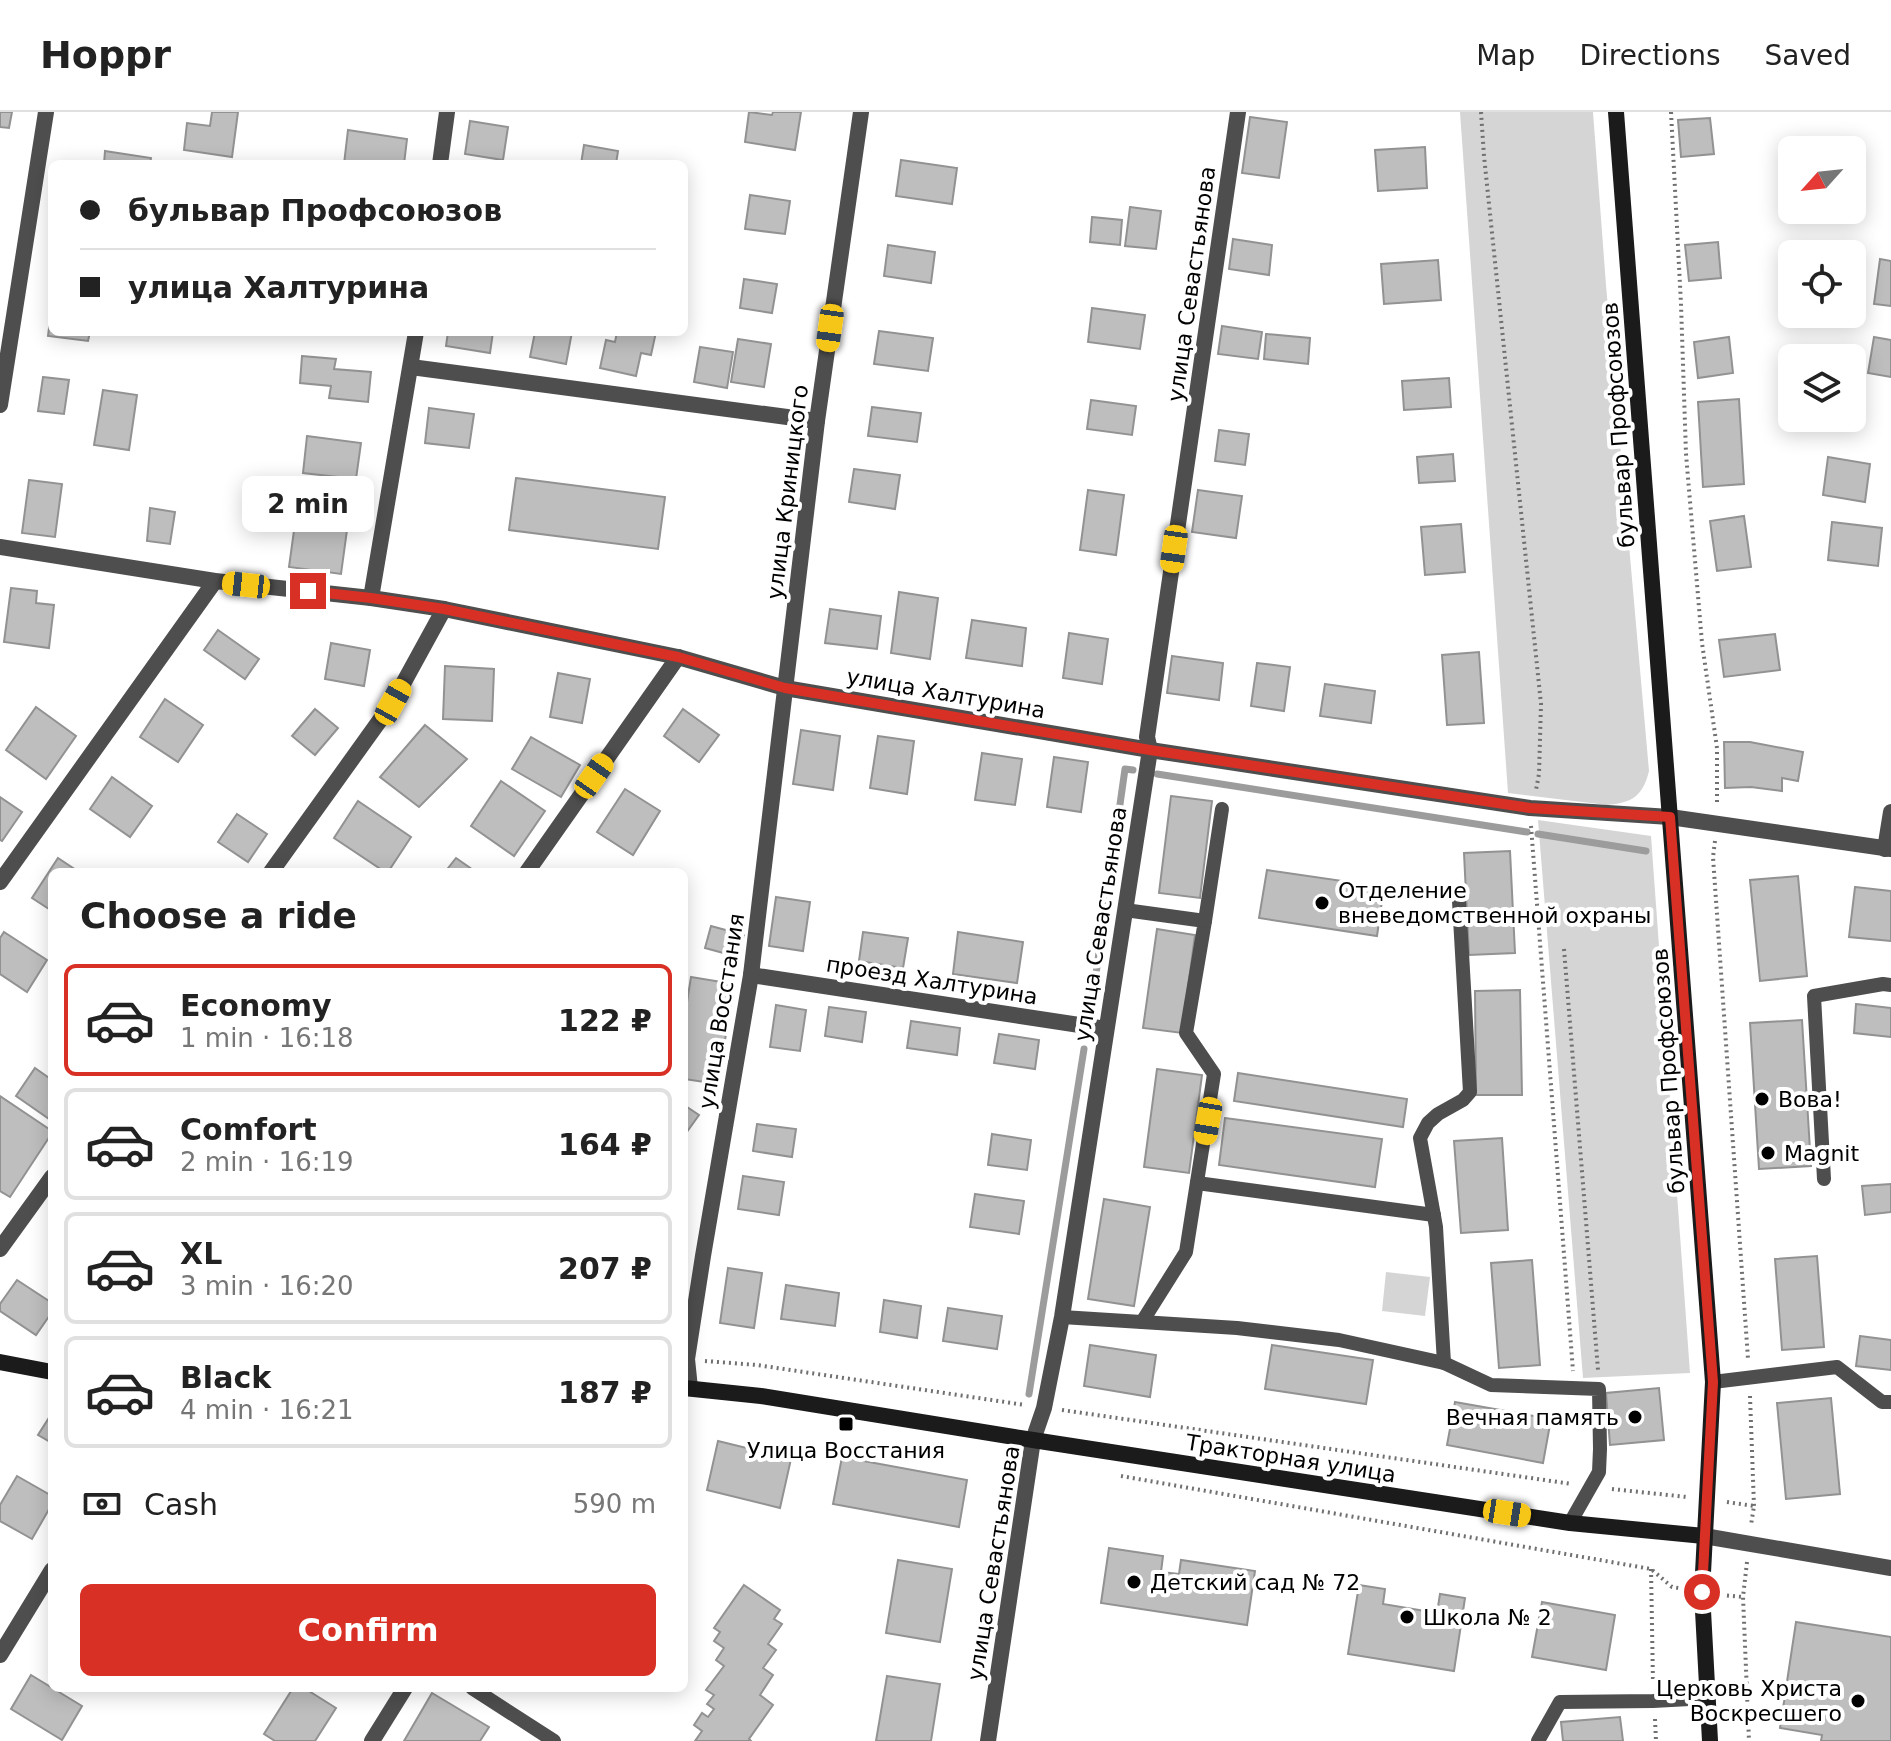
<!DOCTYPE html>
<meta charset="utf-8">
<style>
:root{--surface:#fff;--page:#f6f6f6;--text:#222;--muted:#767676;--line:#e0e0e0;--accent:#d93025}
body{margin:0;font-family:"DejaVu Sans",sans-serif;background:var(--page);color:var(--text);height:100vh;display:flex;flex-direction:column;font-size:30px;white-space:nowrap}
*{box-sizing:border-box;margin:0}
p{font-size:26px;color:var(--muted)}
.icon{flex:none;width:44px;height:44px;fill:none;stroke:currentColor;stroke-width:2;stroke-linecap:round;stroke-linejoin:round}
.map{position:relative;flex:1;overflow:hidden}
.side{position:absolute;left:48px;top:756px;width:640px;height:824px;display:flex;flex-direction:column;background:var(--surface);border-radius:12px;box-shadow:0 4px 20px #0003}
.side>*{flex:none}
.top-card{position:absolute;left:48px;top:48px;width:640px;height:176px;border-radius:12px;box-shadow:0 4px 20px #0003;display:grid;align-content:center;height:176px;padding:0 32px;background:var(--surface)}
.needle{width:52px;rotate:243deg}
.tools{position:absolute;left:1778px;top:24px;display:grid;gap:16px}
.tools a{display:grid;place-items:center;width:88px;height:88px;border-radius:12px;background:var(--surface);box-shadow:0 4px 20px #0003;font-size:40px}
.end{position:absolute;width:36px;height:36px;margin:-18px;border:10px solid #d93025;background:#fff;box-shadow:0 0 0 4px #fff}
.from{border-radius:50%}
.bubble{position:absolute;height:56px;border-radius:12px;background:var(--surface);box-shadow:0 4px 20px #0003;font-size:26px;font-weight:700;line-height:56px;text-align:center}
.car{position:absolute;width:24px;height:48px;margin:-24px -12px;border-radius:10px;box-shadow:0 0 6px 2px #0007;background:linear-gradient(#f5c518 24%,#345 0 40%,#f5c518 0 76%,#345 0 86%,#f5c518 0)}
.top-card b{display:flex;align-items:center;gap:28px;height:76px;font-size:30px}
.top-card b+b{border-top:2px solid var(--line)}
.top-card i{width:20px;height:20px;background:var(--text)}
ul{padding:0;list-style:none}
li{display:flex;align-items:center;gap:24px;height:112px;margin:0 16px 12px;padding:0 16px;border:4px solid var(--line);border-radius:12px}
li div{flex:1}
li b{display:block;font-size:30px}
li em{font-style:normal;font-weight:700}
li.active{border-color:var(--accent)}
li>.icon{width:72px;height:72px;stroke-width:1.5}
h2{padding:0 32px;font-size:36px;line-height:96px}
.pay{display:flex;align-items:center;gap:20px;height:88px;padding:0 32px;font-size:30px}
.pay p{margin-inline-start:auto}
.primary-button{display:flex;gap:16px;margin-top:auto;padding:16px 32px}
.primary-button a{flex:1;height:92px;border-radius:12px;background:var(--accent);color:#fff;font-size:32px;font-weight:700;line-height:92px;text-align:center}
header{display:flex;align-items:center;gap:48px;box-sizing:border-box;height:112px;padding:0 40px;background:var(--surface);border-bottom:2px solid var(--line)}
header strong{font-size:38px}
nav{display:flex;gap:44px;margin-inline-start:auto;font-size:28px}
.map>svg:first-child{display:block}
.green{fill:#d5d5d5}
.lines{fill:none;stroke-linecap:round;stroke-linejoin:round}
.stream{stroke:#9c9c9c;stroke-width:7}
.building{fill:#bebebe;stroke:#929292;stroke-width:2}
.path{stroke:#707070;stroke-width:4;stroke-dasharray:2 4;stroke-linecap:butt}
.service{stroke:#4e4e4e;stroke-width:14}
.minor{stroke:#4e4e4e;stroke-width:16}
.secondary{stroke:#1b1b1b;stroke-width:16}
.route{stroke:#d93025;stroke-width:10}
.poi-dot{fill:#000;stroke:#fff;stroke-width:3}
.labels{text-anchor:middle;stroke-width:8;stroke-linejoin:round;paint-order:stroke}
.street-label{font-size:22px;fill:#000;stroke:#fff}
.poi-label{font-size:22px;fill:#000;stroke:#fff;text-anchor:start}
</style>
<header>
<strong>Hoppr</strong>
<nav><a>Map</a><a>Directions</a><a>Saved</a></nav>
</header>
<div class="map">
<svg width="1891" height="1629" viewBox="0 0 1891 1629">
<rect width="100%" height="100%" fill="#fff"/>
<g class="green">
<path d="M1460 0H1593L1606 173 1649 659C1643 684 1632 691 1607 693L1508 681Z"/>
<polygon points="1538,708 1651,724 1690,1261 1583,1266"/>
<polygon points="1386,1160 1430,1165 1425,1204 1382,1199"/>
</g>
<g class="lines">
<g class="stream">
<polyline points="1157,662 1527,720"/>
<polyline points="1538,722 1646,739"/>
<polyline points="1091,897 1125,657 1133,658"/>
<polyline points="1029,1282 1084,937"/>
</g>
</g>
<g class="building">
<polygon points="0,0 12,0 9,16 0,15"/>
<polygon points="212,0 238,0 232,45 184,38 187,11 210,14"/>
<polygon points="749,0 772,3 773,0 801,0 795,38 745,30"/>
<polygon points="1250,5 1287,10 1279,66 1242,61"/>
<polygon points="1710,6 1714,42 1681,45 1678,8"/>
<polygon points="470,9 508,15 503,48 465,42"/>
<polygon points="348,18 407,27 404,52 344,52"/>
<polygon points="584,33 618,39 616,52 581,52"/>
<polygon points="1425,35 1427,76 1378,79 1375,38"/>
<polygon points="105,39 151,46 150,52 104,52"/>
<polygon points="901,48 957,56 952,92 896,84"/>
<polygon points="750,83 790,89 785,122 745,117"/>
<polygon points="1130,95 1161,99 1156,137 1125,134"/>
<polygon points="1092,105 1122,108 1120,133 1090,130"/>
<polygon points="1233,127 1272,133 1269,163 1229,157"/>
<polygon points="1718,130 1721,166 1689,169 1685,133"/>
<polygon points="888,133 935,140 931,171 884,164"/>
<polygon points="1880,147 1891,149 1891,194 1874,192"/>
<polygon points="1438,148 1441,188 1384,192 1381,152"/>
<polygon points="744,167 777,172 772,201 740,196"/>
<polygon points="52,193 52,220 90,220 88,229 48,224"/>
<polygon points="1092,196 1145,203 1140,237 1088,230"/>
<polygon points="1222,214 1262,220 1258,247 1218,242"/>
<polygon points="879,219 933,226 928,259 874,252"/>
<polygon points="448,220 493,220 490,241 446,234"/>
<polygon points="535,220 572,220 566,252 530,245"/>
<polygon points="617,220 656,220 651,243 641,241 636,264 600,256 606,228 615,230"/>
<polygon points="1266,222 1310,226 1308,252 1264,247"/>
<polygon points="1729,225 1733,261 1698,266 1694,230"/>
<polygon points="1874,225 1891,228 1891,265 1868,261"/>
<polygon points="738,227 771,232 764,275 731,270"/>
<polygon points="700,235 733,240 727,276 694,270"/>
<polygon points="302,244 336,247 334,257 371,260 368,290 329,286 331,274 300,271"/>
<polygon points="43,265 69,268 64,302 38,299"/>
<polygon points="1449,266 1451,295 1404,298 1402,269"/>
<polygon points="103,278 137,283 129,338 94,333"/>
<polygon points="1739,287 1744,372 1703,375 1698,290"/>
<polygon points="1091,288 1136,294 1132,323 1087,317"/>
<polygon points="872,295 921,301 917,330 868,324"/>
<polygon points="429,296 474,302 469,336 425,331"/>
<polygon points="1219,318 1249,322 1245,353 1215,349"/>
<polygon points="307,324 361,331 356,367 303,361"/>
<polygon points="1453,342 1455,369 1419,371 1417,345"/>
<polygon points="1828,345 1870,352 1865,390 1823,383"/>
<polygon points="854,357 900,363 895,397 849,390"/>
<polygon points="516,366 665,385 658,437 509,418"/>
<polygon points="29,368 62,372 55,425 22,421"/>
<polygon points="1088,378 1124,383 1116,443 1080,438"/>
<polygon points="1198,378 1242,384 1236,426 1192,420"/>
<polygon points="150,396 175,400 170,432 147,429"/>
<polygon points="1744,404 1751,455 1717,459 1710,409"/>
<polygon points="1832,410 1882,416 1878,454 1828,448"/>
<polygon points="295,411 347,418 341,462 289,455"/>
<polygon points="1461,412 1465,460 1425,463 1421,415"/>
<polygon points="11,476 37,479 36,491 54,493 49,536 4,530"/>
<polygon points="899,480 938,486 930,547 891,541"/>
<polygon points="830,497 881,504 877,537 825,531"/>
<polygon points="972,508 1026,516 1022,554 966,546"/>
<polygon points="218,518 259,547 245,567 204,538"/>
<polygon points="1069,521 1108,527 1102,572 1063,566"/>
<polygon points="1775,522 1780,558 1724,565 1719,528"/>
<polygon points="331,531 370,538 364,574 325,567"/>
<polygon points="1479,540 1484,611 1447,613 1442,543"/>
<polygon points="1172,544 1223,551 1219,588 1167,581"/>
<polygon points="1257,551 1290,555 1284,599 1251,594"/>
<polygon points="445,554 494,557 492,609 443,607"/>
<polygon points="558,561 590,567 582,611 550,605"/>
<polygon points="1325,572 1375,579 1371,611 1320,604"/>
<polygon points="165,587 203,613 178,650 140,625"/>
<polygon points="36,595 76,624 46,667 6,638"/>
<polygon points="315,597 338,616 315,643 292,624"/>
<polygon points="683,597 719,623 699,650 664,624"/>
<polygon points="425,613 467,647 419,695 380,665"/>
<polygon points="801,618 840,624 833,678 793,672"/>
<polygon points="878,624 914,629 907,682 870,676"/>
<polygon points="531,625 580,653 561,685 512,657"/>
<polygon points="1724,630 1750,630 1803,640 1798,669 1782,666 1782,679 1751,675 1725,676"/>
<polygon points="982,641 1022,647 1015,693 975,688"/>
<polygon points="1054,645 1088,650 1081,700 1047,695"/>
<polygon points="112,665 152,694 130,725 90,697"/>
<polygon points="501,669 545,699 514,744 471,714"/>
<polygon points="625,677 660,699 633,743 597,720"/>
<polygon points="1171,684 1212,689 1200,786 1159,781"/>
<polygon points="0,685 22,700 2,729 0,728"/>
<polygon points="358,689 411,725 388,760 385,760 334,726"/>
<polygon points="237,702 267,722 248,750 218,730"/>
<polygon points="1510,739 1515,841 1469,843 1464,741"/>
<polygon points="58,746 79,760 52,760 52,799 32,786"/>
<polygon points="456,746 476,760 445,760"/>
<polygon points="1267,758 1384,775 1377,824 1259,806"/>
<polygon points="1798,764 1807,864 1760,869 1750,768"/>
<polygon points="1855,775 1891,779 1891,829 1849,825"/>
<polygon points="776,785 810,790 803,839 769,834"/>
<polygon points="711,814 744,823 738,845 705,836"/>
<polygon points="1157,817 1195,823 1182,921 1143,916"/>
<polygon points="4,820 47,848 27,880 0,862 0,826"/>
<polygon points="863,820 908,826 903,856 859,849"/>
<polygon points="958,820 1023,830 1017,871 953,862"/>
<polygon points="691,865 734,872 718,972 684,967 684,909"/>
<polygon points="1520,878 1522,983 1476,983 1475,879"/>
<polygon points="1856,892 1891,896 1891,925 1854,921"/>
<polygon points="776,893 806,898 800,939 770,935"/>
<polygon points="829,895 866,900 862,930 825,924"/>
<polygon points="1802,908 1811,1054 1759,1057 1750,911"/>
<polygon points="911,909 960,916 957,943 907,936"/>
<polygon points="999,922 1039,928 1035,957 994,951"/>
<polygon points="35,956 52,968 52,1009 16,984"/>
<polygon points="1157,957 1202,963 1189,1061 1144,1055"/>
<polygon points="1238,961 1407,987 1403,1015 1234,989"/>
<polygon points="0,984 52,1019 52,1021 10,1085 0,1079"/>
<polygon points="684,993 699,1003 684,1024"/>
<polygon points="1225,1006 1382,1027 1375,1075 1219,1053"/>
<polygon points="757,1012 796,1017 792,1045 753,1039"/>
<polygon points="992,1022 1031,1028 1027,1058 988,1053"/>
<polygon points="1502,1026 1508,1118 1461,1121 1454,1029"/>
<polygon points="743,1064 784,1070 779,1103 738,1097"/>
<polygon points="1891,1072 1891,1100 1865,1103 1862,1074"/>
<polygon points="975,1082 1024,1089 1019,1122 970,1115"/>
<polygon points="1104,1087 1150,1095 1134,1194 1088,1187"/>
<polygon points="1817,1144 1824,1235 1782,1238 1775,1147"/>
<polygon points="1532,1148 1540,1253 1499,1256 1491,1151"/>
<polygon points="728,1156 762,1161 754,1216 720,1211"/>
<polygon points="17,1168 52,1191 52,1200 36,1223 0,1199 0,1192"/>
<polygon points="786,1173 839,1181 835,1214 781,1207"/>
<polygon points="884,1188 921,1194 917,1226 880,1220"/>
<polygon points="948,1196 1002,1204 997,1237 943,1229"/>
<polygon points="1860,1224 1891,1228 1891,1258 1856,1254"/>
<polygon points="1090,1233 1156,1243 1150,1285 1084,1274"/>
<polygon points="1272,1233 1373,1248 1366,1292 1265,1277"/>
<polygon points="1659,1276 1664,1328 1610,1333 1606,1281"/>
<polygon points="1831,1286 1840,1382 1786,1387 1777,1291"/>
<polygon points="1455,1290 1551,1307 1543,1351 1447,1333"/>
<polygon points="52,1301 52,1331 38,1323"/>
<polygon points="718,1329 791,1347 780,1396 707,1378"/>
<polygon points="842,1345 967,1368 959,1415 833,1392"/>
<polygon points="17,1364 52,1384 52,1392 32,1427 0,1409 0,1393"/>
<polygon points="1109,1436 1163,1444 1161,1460 1179,1462 1181,1448 1255,1459 1247,1513 1101,1491"/>
<polygon points="898,1448 952,1457 940,1530 886,1521"/>
<polygon points="744,1473 780,1498 774,1507 782,1512 768,1532 776,1538 763,1556 773,1563 760,1583 773,1593 749,1627 751,1629 695,1629 702,1619 694,1613 702,1601 708,1605 714,1597 707,1592 714,1583 706,1578 724,1554 716,1548 724,1536 714,1529 720,1520 714,1516"/>
<polygon points="1359,1473 1385,1477 1383,1492 1437,1501 1440,1482 1465,1486 1454,1559 1348,1542"/>
<polygon points="1542,1490 1615,1503 1606,1558 1532,1545"/>
<polygon points="1796,1510 1891,1525 1891,1629 1821,1629 1822,1623 1780,1616"/>
<polygon points="31,1563 82,1594 62,1628 11,1597"/>
<polygon points="887,1564 940,1572 931,1629 876,1629"/>
<polygon points="293,1576 304,1576 336,1596 315,1629 275,1629 264,1622"/>
<polygon points="432,1581 489,1615 480,1629 404,1629"/>
<polygon points="1620,1605 1623,1629 1563,1629 1561,1610"/>
</g>
<g class="lines">
<g class="path">
<polyline points="1481,0 1484,44 1541,592 1539,662 1536,678"/>
<polyline points="1671,0 1681,192 1686,342 1702,531 1717,636 1717,693"/>
<polyline points="1531,714 1573,1259"/>
<polyline points="1715,729 1713,745 1748,1247"/>
<polyline points="1564,837 1598,1258"/>
<polyline points="705,1249 757,1253 1025,1293"/>
<polyline points="1750,1284 1754,1394"/>
<polyline points="1062,1298 1572,1372"/>
<polyline points="1121,1364 1651,1457 1672,1475 1685,1477"/>
<polyline points="1612,1377 1687,1385"/>
<polyline points="1727,1390 1754,1394 1751,1413"/>
<polyline points="1747,1450 1743,1485 1749,1629"/>
<polyline points="1651,1457 1653,1571"/>
<polyline points="1721,1483 1743,1485"/>
<polyline points="1655,1607 1656,1629"/>
</g>
<g class="service">
<polyline points="1125,798 1205,809 1186,921 1214,962 1186,1140 1142,1210"/>
<polyline points="1205,809 1222,697"/>
<polyline points="1824,1067 1814,884 1883,872 1891,873"/>
<polyline points="1197,1071 1434,1103"/>
<polyline points="1062,1205 1237,1216 1339,1228 1444,1251 1491,1273 1599,1277 1600,1337 1599,1360 1570,1411"/>
<polyline points="1444,1251 1436,1115 1420,1026 1428,1011 1438,1002 1463,988 1470,980 1459,789"/>
<polyline points="1713,1270 1837,1255 1882,1290 1891,1290"/>
<polyline points="472,1576 554,1629"/>
<polyline points="1538,1629 1560,1590 1653,1589 1708,1586"/>
</g>
<g class="minor">
<polyline points="440,52 447,0"/>
<polyline points="411,255 817,309"/>
<polyline points="0,293 46,0"/>
<polyline points="0,435 215,469 371,486 444,497 678,545 785,576 1150,638 1530,696 1670,705 1891,737"/>
<polyline points="371,486 416,220"/>
<polyline points="1885,737 1891,700"/>
<polyline points="271,760 393,590 444,497"/>
<polyline points="527,760 678,545"/>
<polyline points="0,770 215,469"/>
<polyline points="751,863 1106,917"/>
<polyline points="0,1137 52,1065"/>
<polyline points="690,1276 687,1247 703,1144 751,863 817,309 861,0"/>
<polyline points="1704,1424 1891,1456"/>
<polyline points="0,1543 52,1458"/>
<polyline points="372,1629 405,1576"/>
<polyline points="988,1629 1030,1348 1033,1328 1044,1296 1062,1205 1150,638 1147,625 1238,0"/>
</g>
<g class="secondary">
<polyline points="1616,0 1713,1270 1702,1480 1710,1629"/>
<polyline points="0,1250 52,1260"/>
<polyline points="684,1276 761,1284 1033,1328 1570,1411 1704,1424"/>
</g>
</g>
<g class="lines">
<polyline class="route" points="308,479 371,486 444,497 678,545 785,576 1150,638 1530,696 1670,705 1713,1270 1702,1480"/>
</g>
<g class="poi-dot">
<circle cx="1322" cy="791" r="8"/>
<circle cx="1762" cy="987" r="8"/>
<circle cx="1768" cy="1041" r="8"/>
<circle cx="1635" cy="1305" r="8"/>
<rect x="838" y="1304" width="16" height="16" rx="4"/>
<circle cx="1134" cy="1470" r="8"/>
<circle cx="1407" cy="1505" r="8"/>
<circle cx="1858" cy="1589" r="8"/>
</g>
<g class="labels">
<g class="street-label">
<text transform="translate(1191 172) rotate(-82)" y="8">улица Севастьянова</text>
<text transform="translate(1618 313) rotate(-94)" y="8">бульвар Профсоюзов</text>
<text transform="translate(787 380) rotate(-83)" y="8">улица Криницкого</text>
<text transform="translate(946 581) rotate(10)" y="8">улица Халтурина</text>
<text transform="translate(1100 812) rotate(-81)" y="8">улица Севастьянова</text>
<text transform="translate(932 868) rotate(9)" y="8">проезд Халтурина</text>
<text transform="translate(721 899) rotate(-81)" y="8">улица Восстания</text>
<text transform="translate(1668 959) rotate(-94)" y="8">бульвар Профсоюзов</text>
<text transform="translate(1291 1346) rotate(9)" y="8">Тракторная улица</text>
<text transform="translate(993 1451) rotate(-81)" y="8">улица Севастьянова</text>
</g>
<g class="poi-label">
<text x="1338" y="786">Отделение<tspan x="1338" dy="25">вневедомственной охраны</tspan></text>
<text x="1778" y="995">Вова!</text>
<text x="1784" y="1049">Magnit</text>
<text x="1619" y="1313" text-anchor="end">Вечная память</text>
<text x="846" y="1346" text-anchor="middle">Улица Восстания</text>
<text x="1150" y="1478">Детский сад № 72</text>
<text x="1423" y="1513">Школа № 2</text>
<text x="1842" y="1584" text-anchor="end">Церковь Христа<tspan x="1842" dy="25">Воскресшего</tspan></text>
</g>
</g>
</svg>
<div class="tools">
<a><svg class="needle" viewBox="-14 -14 28 28"><path d="M0-13l5 13h-10z" fill="#e53935"/><path d="M0 13l5-13h-10z" fill="#767676"/></svg></a>
<a><svg class="icon" aria-label="locate" viewBox="0 0 24 24"><circle cx="12" cy="12" r="6"/><path d="M12 2v4M12 18v4M2 12h4M18 12h4"/></svg></a>
<a><svg class="icon" aria-label="layers" viewBox="0 0 24 24"><path d="M12 4l9 5-9 5-9-5zM3 14l9 5 9-5"/></svg></a>
</div>
<i class="end from" style="left:1702px;top:1480px"></i>
<i class="end" style="left:308px;top:479px"></i>
<div class="bubble" style="left:242px;top:364px;width:132px">2 min</div>
<i class="car" style="left:830px;top:216px;rotate:188deg"></i>
<i class="car" style="left:1174px;top:437px;rotate:188deg"></i>
<i class="car" style="left:246px;top:473px;rotate:276deg"></i>
<i class="car" style="left:393px;top:590px;rotate:29deg"></i>
<i class="car" style="left:594px;top:664px;rotate:35deg"></i>
<i class="car" style="left:1208px;top:1009px;rotate:190deg"></i>
<i class="car" style="left:1507px;top:1401px;rotate:99deg"></i>
<div class="top-card">
<b><i class="from"></i>бульвар Профсоюзов</b>
<b><i></i>улица Халтурина</b>
</div>
<section class="side">
<h2>Choose a ride</h2>
<ul>
<li class="active"><svg class="icon" aria-label="car" viewBox="0 0 24 24"><path d="M5 17H2v-5l4-1 3-4h7l3 4 3 1v5h-3M9 17h6M6 11h13"/><circle cx="7" cy="17" r="2"/><circle cx="17" cy="17" r="2"/></svg><div><b>Economy</b><p>1 min · 16:18</p></div><em>122 ₽</em></li>
<li><svg class="icon" aria-label="car" viewBox="0 0 24 24"><path d="M5 17H2v-5l4-1 3-4h7l3 4 3 1v5h-3M9 17h6M6 11h13"/><circle cx="7" cy="17" r="2"/><circle cx="17" cy="17" r="2"/></svg><div><b>Comfort</b><p>2 min · 16:19</p></div><em>164 ₽</em></li>
<li><svg class="icon" aria-label="car" viewBox="0 0 24 24"><path d="M5 17H2v-5l4-1 3-4h7l3 4 3 1v5h-3M9 17h6M6 11h13"/><circle cx="7" cy="17" r="2"/><circle cx="17" cy="17" r="2"/></svg><div><b>XL</b><p>3 min · 16:20</p></div><em>207 ₽</em></li>
<li><svg class="icon" aria-label="car" viewBox="0 0 24 24"><path d="M5 17H2v-5l4-1 3-4h7l3 4 3 1v5h-3M9 17h6M6 11h13"/><circle cx="7" cy="17" r="2"/><circle cx="17" cy="17" r="2"/></svg><div><b>Black</b><p>4 min · 16:21</p></div><em>187 ₽</em></li>
</ul>
<div class="pay"><svg class="icon" aria-label="cash" viewBox="0 0 24 24"><path d="M3 7h18v10H3z"/><circle cx="12" cy="12" r="2"/></svg>Cash<p>590 m</p></div>
<div class="primary-button"><a>Confirm</a></div>
</section>
</div>
